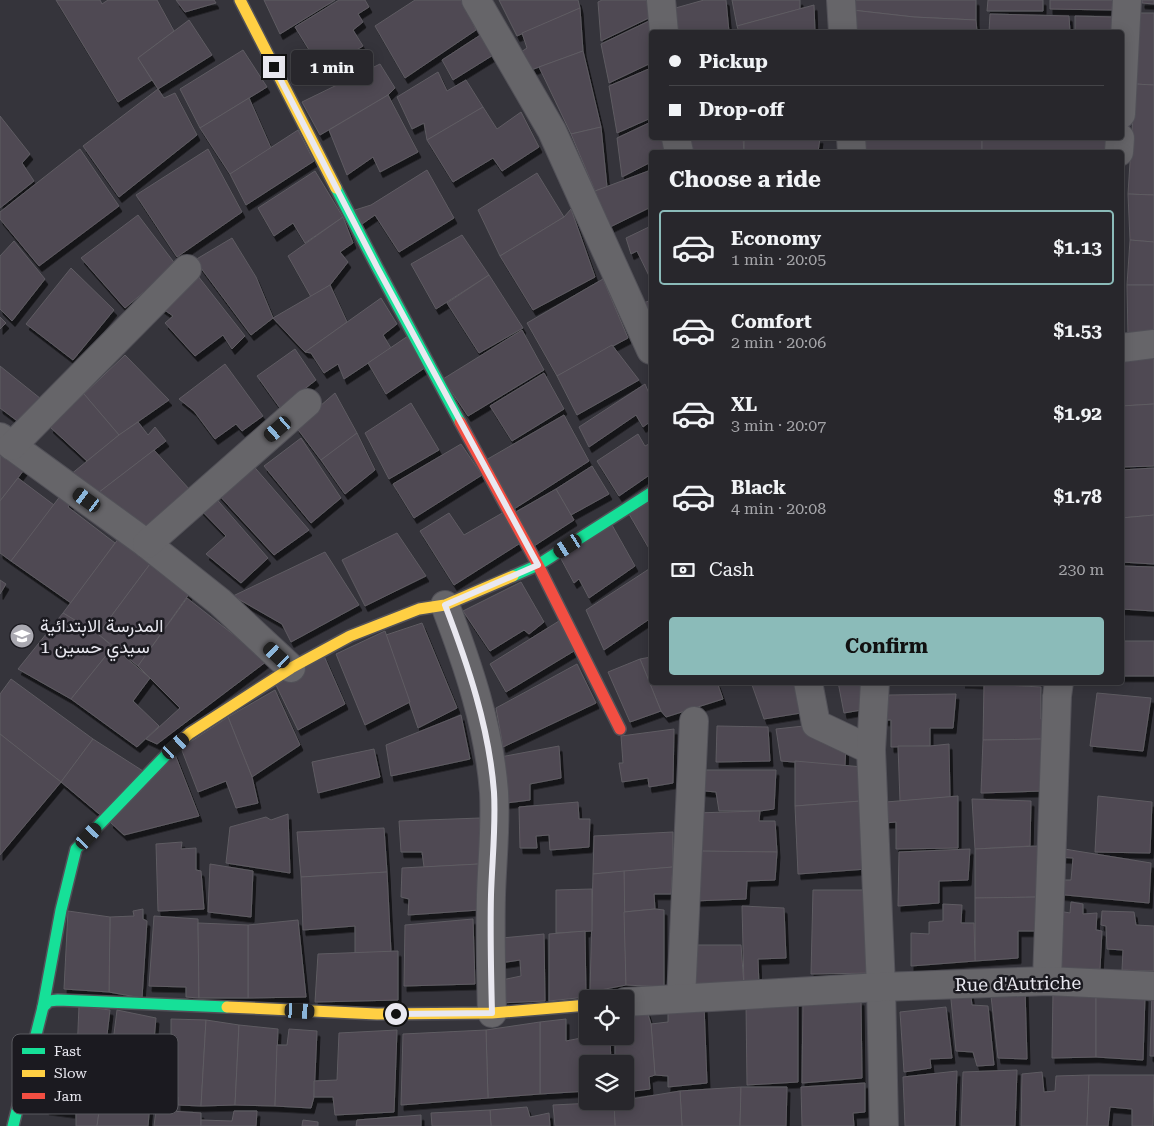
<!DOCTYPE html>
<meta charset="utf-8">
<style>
:root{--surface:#28272c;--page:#343338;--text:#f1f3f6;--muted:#a5a5a9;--line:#444448;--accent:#8bbbb9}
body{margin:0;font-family:"Roboto Serif",Vazirmatn,serif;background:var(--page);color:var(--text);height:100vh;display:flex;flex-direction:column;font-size:19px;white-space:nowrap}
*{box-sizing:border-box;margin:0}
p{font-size:16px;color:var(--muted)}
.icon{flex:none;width:28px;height:28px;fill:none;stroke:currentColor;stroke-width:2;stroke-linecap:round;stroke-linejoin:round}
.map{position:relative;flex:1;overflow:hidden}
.side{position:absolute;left:649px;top:150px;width:475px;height:535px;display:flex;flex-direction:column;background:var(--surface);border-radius:5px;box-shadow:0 2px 12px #0003,0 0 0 1px var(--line)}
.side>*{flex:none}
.banner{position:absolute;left:649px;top:30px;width:475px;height:110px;border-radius:5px;box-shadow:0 2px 12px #0003,0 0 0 1px var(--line);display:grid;align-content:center;height:110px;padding:0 20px;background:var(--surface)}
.buttons{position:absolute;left:579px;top:990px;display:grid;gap:10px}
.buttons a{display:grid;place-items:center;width:55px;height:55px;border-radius:5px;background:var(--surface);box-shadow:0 2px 12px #0003,0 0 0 1px var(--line);font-size:25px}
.end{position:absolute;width:22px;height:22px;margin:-11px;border:6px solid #e9e8f0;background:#111;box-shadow:0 0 0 2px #111}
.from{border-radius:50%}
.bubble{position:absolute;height:35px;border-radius:5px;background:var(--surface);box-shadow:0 2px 12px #0003,0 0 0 1px var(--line);font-size:16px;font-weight:700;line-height:35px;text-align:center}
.car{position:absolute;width:15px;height:30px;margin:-15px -8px;border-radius:6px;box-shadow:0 0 4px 1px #0007;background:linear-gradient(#222 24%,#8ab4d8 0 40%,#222 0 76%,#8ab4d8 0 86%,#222 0)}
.banner b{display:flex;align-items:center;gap:18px;height:48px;font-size:19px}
.banner b+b{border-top:1px solid var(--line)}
.banner i{width:12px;height:12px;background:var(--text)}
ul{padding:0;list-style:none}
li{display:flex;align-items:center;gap:15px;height:75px;margin:0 10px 8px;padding:0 10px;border:2px solid transparent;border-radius:5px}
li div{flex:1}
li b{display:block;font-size:19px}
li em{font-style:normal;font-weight:700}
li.active{border-color:var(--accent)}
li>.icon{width:45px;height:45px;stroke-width:1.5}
h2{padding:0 20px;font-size:22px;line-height:60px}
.pay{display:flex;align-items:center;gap:12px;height:55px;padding:0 20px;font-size:19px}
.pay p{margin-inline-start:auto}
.action{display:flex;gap:10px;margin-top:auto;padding:10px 20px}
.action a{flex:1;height:58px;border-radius:5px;background:var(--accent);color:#111;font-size:20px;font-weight:700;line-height:58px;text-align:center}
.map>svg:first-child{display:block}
.building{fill:#504853;stroke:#5e5c62;filter:url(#shadow)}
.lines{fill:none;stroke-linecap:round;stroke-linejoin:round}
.street-casing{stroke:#525158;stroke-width:30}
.fast-casing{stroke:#525158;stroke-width:14}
.slow-casing{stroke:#525158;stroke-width:14}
.jam-casing{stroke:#525158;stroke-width:14}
.street{stroke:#666569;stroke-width:28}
.fast{stroke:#16e098;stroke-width:11}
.slow{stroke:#ffcf43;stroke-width:11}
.jam{stroke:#f24e42;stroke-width:11}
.route{stroke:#e9e8f0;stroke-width:6}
.labels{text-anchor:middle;stroke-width:5;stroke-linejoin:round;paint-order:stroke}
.poi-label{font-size:18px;fill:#e9e8f0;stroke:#1b1a20;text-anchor:start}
.street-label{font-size:18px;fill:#e9e8f0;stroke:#1b1a20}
.key{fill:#1b1a20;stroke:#59585e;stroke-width:1}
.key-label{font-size:14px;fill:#e9e8f0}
</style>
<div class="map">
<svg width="1154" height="1126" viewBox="0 0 1154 1126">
<defs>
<filter id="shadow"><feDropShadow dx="3" dy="5.5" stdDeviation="0" flood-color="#0009"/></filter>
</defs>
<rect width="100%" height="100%" fill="#35343b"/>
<g class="building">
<polygon points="56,0 100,0 102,4 108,0 157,0 174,31 138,58 152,80 118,102"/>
<polygon points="176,0 214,0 216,3 185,12"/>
<polygon points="264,0 335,0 280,34"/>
<polygon points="339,0 365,0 369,7 358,14 363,22 353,30 363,46 322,71 295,27"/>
<polygon points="415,0 463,0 476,30 405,78 375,26"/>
<polygon points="499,0 578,0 580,8 517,36"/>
<polygon points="602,0 653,0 653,16 601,41 598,2"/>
<polygon points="704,0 726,0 729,32 676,32 672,9"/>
<polygon points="732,0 800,0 800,9 737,26"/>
<polygon points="851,0 976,0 976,20 914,17 852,10"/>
<polygon points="988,0 1043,0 1043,11 987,11"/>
<polygon points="1050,0 1113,0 1112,10 1050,9"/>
<polygon points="1142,0 1154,0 1154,4 1142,3"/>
<polygon points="814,5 815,32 739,32 737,26"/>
<polygon points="580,8 583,51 531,70 521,52 527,48 522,33"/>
<polygon points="852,10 914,17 976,20 977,32 853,32"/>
<polygon points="1139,13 1154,13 1154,85 1135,84"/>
<polygon points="990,14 1069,16 1070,32 989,32"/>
<polygon points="1075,16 1114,17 1114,32 1075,32"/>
<polygon points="189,20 212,55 158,89 138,58"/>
<polygon points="649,21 651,32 651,63 609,83 601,44"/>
<polygon points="485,32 498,52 453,80 442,60"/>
<polygon points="243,50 267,87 200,128 180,89"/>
<polygon points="583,51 601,127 571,134 539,67"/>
<polygon points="380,64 395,88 388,95 320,135 302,102"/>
<polygon points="651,68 651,118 617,133 609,86"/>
<polygon points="438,72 447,91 466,80 483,107 427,140 424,123 412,129 397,97"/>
<polygon points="1135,84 1154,85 1154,195 1128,194"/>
<polygon points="158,89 164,98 175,93 197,135 119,197 83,146"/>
<polygon points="388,95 418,152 380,172 373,157 347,175 329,130"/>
<polygon points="249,98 271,148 230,174 200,128"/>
<polygon points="483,107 497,129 521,112 539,147 502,171 493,158 453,182 427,140"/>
<polygon points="0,116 30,154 22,163 34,181 0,208"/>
<polygon points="651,122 651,138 666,138 667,152 651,152 651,162 622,177 617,138"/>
<polygon points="601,127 607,187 595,191 571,134"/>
<polygon points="298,130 314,161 246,205 230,174"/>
<polygon points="690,138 743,138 744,152 693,152"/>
<polygon points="744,138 820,138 818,152 744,152"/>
<polygon points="862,138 982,138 982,152 863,152"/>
<polygon points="982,138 1111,138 1108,152 982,152"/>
<polygon points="80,149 119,206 39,266 0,219 0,212"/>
<polygon points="208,149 242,212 177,257 136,195"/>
<polygon points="427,170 454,218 399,252 375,215 362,224 355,210 371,205"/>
<polygon points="651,170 651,207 608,228 595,191"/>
<polygon points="315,171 343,217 305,243 293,223 274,236 258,208"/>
<polygon points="537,173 564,217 500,256 478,210"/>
<polygon points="1128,194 1154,195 1154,242 1130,240"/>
<polygon points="571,209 595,277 533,310 500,256 564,217"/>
<polygon points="138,215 176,265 125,308 81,258"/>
<polygon points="343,217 353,243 340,252 348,262 330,285 311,297 288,256"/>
<polygon points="651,226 651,280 637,251 631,254 626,238"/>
<polygon points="462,235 489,275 436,309 411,264"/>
<polygon points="232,238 256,277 273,318 251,335 195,260"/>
<polygon points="1130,240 1154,242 1154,285 1127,285"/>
<polygon points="14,241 45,279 12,321 0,309 0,256"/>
<polygon points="71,268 114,310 73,360 26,324"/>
<polygon points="194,271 245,336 232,349 223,335 195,356 165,323 173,316 159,306"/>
<polygon points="489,275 523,328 479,353 447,303"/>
<polygon points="603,279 628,338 557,376 527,323"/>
<polygon points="330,285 347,322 305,352 273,318"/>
<polygon points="1127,285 1154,285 1154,333 1128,337"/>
<polygon points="381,298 397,324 383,335 391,348 344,379 338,364 324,373 311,353 305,352"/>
<polygon points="651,300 651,338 639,305"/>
<polygon points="0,317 6,323 0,329"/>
<polygon points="522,330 544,370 468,416 443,379"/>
<polygon points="408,336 426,367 386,394 368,363"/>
<polygon points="612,345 639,380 577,415 557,376"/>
<polygon points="295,349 316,380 280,408 257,376"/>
<polygon points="125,355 169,400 119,435 84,394"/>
<polygon points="1154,358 1154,404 1121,406 1121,362"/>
<polygon points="225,364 263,416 242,431 236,424 215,439 194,411 179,399"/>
<polygon points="0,366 46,403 24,426 0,408"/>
<polygon points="544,373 564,409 512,441 490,406"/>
<polygon points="645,384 651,398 651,421 643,427 636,415 589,447 579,427"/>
<polygon points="335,393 357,433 321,460 296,427"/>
<polygon points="84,394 119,435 87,461 50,427"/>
<polygon points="411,403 439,450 389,479 365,433"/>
<polygon points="1154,404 1154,466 1121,467 1121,406"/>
<polygon points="564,415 589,461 514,509 486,460"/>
<polygon points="138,422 148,435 155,427 166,441 98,493 70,475 119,435"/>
<polygon points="357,433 375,470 345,494 321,460"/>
<polygon points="638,434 645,446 651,443 651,474 619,496 597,461"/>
<polygon points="301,438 341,498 311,523 264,466"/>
<polygon points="461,444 482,475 414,518 393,484"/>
<polygon points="0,450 27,466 0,501"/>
<polygon points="154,450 190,490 143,529 98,493"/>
<polygon points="250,462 309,530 274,555 217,493"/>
<polygon points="592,466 609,494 571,515 556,489"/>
<polygon points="1154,468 1154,515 1121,518 1121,470"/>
<polygon points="18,478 54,505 11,561 0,553 0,501"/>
<polygon points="556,489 574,520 534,546 514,513"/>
<polygon points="61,495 71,503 68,507 115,543 71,603 11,561"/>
<polygon points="213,495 268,558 241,583 206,554 226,536 198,507"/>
<polygon points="651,501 651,552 629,514"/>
<polygon points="504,512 522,542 454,585 420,531 449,513 464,535"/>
<polygon points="1154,515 1154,564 1121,562 1121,518"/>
<polygon points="612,525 635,566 589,598 579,579 574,583 560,557"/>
<polygon points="397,533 426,576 365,606 342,560"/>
<polygon points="119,538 150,564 98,634 63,613"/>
<polygon points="325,552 359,605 291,642 282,624 233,596"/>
<polygon points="150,564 189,594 138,666 98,634"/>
<polygon points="1121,566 1154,567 1154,611 1121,609"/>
<polygon points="649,569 651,574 651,618 604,650 586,610"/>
<polygon points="0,580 6,584 0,594"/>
<polygon points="521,582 544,622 529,634 524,630 490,651 463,611"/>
<polygon points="187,598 267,661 157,744 146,739 180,708 138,666"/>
<polygon points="63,613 98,634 113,647 71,699 18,669"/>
<polygon points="559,621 574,651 506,692 490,664"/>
<polygon points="422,623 457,708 418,728 386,635"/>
<polygon points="385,631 410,702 365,725 336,654"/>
<rect x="1121" y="641" width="33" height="35"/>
<polygon points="113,647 150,678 133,701 159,726 137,747 71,699"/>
<polygon points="324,656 345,704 298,730 276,685"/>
<polygon points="651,657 651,682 717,682 723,699 666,717 661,711 640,659"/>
<polygon points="640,659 661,711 630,722 608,672"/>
<polygon points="577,664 596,703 503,747 496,708"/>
<polygon points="11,679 93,739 61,782 0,734 0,694"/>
<polygon points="751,682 799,682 807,712 764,719"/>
<polygon points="838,682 863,682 867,709 844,713"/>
<polygon points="962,682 1026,682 1026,686"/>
<polygon points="984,684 1041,687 1041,719 1046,719 1045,739 983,740"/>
<polygon points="275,690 300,745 252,777 228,717"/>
<polygon points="1097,693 1151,698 1143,751 1090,746"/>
<polygon points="956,694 953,728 930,728 930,746 891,747 891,720 885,720 889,695"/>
<polygon points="461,715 470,759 391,776 386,745"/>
<polygon points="228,717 252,777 258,803 236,808 226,781 198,792 181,748"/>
<polygon points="813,725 846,742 845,766 781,761 776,729"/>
<polygon points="717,726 768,727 770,761 716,762"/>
<polygon points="674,729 673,783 649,787 648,778 622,782 619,763 623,763 621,736"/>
<polygon points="0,734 61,782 0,855"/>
<polygon points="93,739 143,771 104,818 61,782"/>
<polygon points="1045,739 1043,791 981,793 983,740"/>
<polygon points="949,744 950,797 900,801 898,746 930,746"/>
<polygon points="559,746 561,778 530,784 530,800 498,804 495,758"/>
<polygon points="374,749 380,777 318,793 312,762"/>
<polygon points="174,752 199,816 124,835 110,822"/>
<polygon points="795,761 863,767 861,801 795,806"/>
<polygon points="695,770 776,770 774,809 760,811 719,811 716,792 695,790"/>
<polygon points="958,796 958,848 896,849 896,822 885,823 886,802"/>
<polygon points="1098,796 1152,802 1150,853 1095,852"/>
<polygon points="972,799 1031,801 1030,846 975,849"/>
<polygon points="861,801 867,869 798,874 795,806"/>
<polygon points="578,802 579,819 590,819 589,847 550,850 549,835 536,836 537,848 520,848 519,807"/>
<polygon points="760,811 759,821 775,821 777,852 693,851 695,813"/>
<polygon points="288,814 290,873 226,863 230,827 266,817 271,820"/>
<polygon points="480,818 479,864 424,867 422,852 401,852 399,821"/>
<polygon points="384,828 387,872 301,877 297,832"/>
<polygon points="673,832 673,867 593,874 594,836"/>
<polygon points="182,842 181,849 196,848 196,870 201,871 204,909 158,911 156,844"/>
<polygon points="1038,846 1040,897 975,898 975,849"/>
<polygon points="1058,848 1151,863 1149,903 1055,894 1056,880 1071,880 1073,858 1057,857"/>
<polygon points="970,849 968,880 939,881 939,903 898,906 899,852"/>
<polygon points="693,851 777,852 775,880 747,881 746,899 693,901"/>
<polygon points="210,864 253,871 251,917 208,912"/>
<polygon points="479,864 479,910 408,915 409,899 401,897 402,868"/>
<polygon points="673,867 671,894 654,894 655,909 624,912 624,871"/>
<polygon points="624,871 626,985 590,992 593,874"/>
<polygon points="387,872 391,952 355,953 355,926 303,930 301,877"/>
<polygon points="592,889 592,931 556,933 556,890"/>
<polygon points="813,890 866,890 873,973 811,974"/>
<polygon points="1040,897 1041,931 1018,931 1018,958 975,961 975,898"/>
<polygon points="1071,902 1083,904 1083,914 1097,913 1096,930 1102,931 1100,969 1052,968 1053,910 1070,913"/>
<polygon points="943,904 962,905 961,923 974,923 975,961 911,966 911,933 929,934 929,922 943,921"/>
<polygon points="742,906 784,908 786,958 758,959 759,986 744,986"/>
<polygon points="143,909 143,919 147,921 142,998 109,992 110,917 134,916 133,911"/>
<polygon points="655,909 664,910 664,987 626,985 624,912"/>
<polygon points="68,911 110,917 109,992 64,989"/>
<polygon points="1102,911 1134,912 1136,925 1154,926 1154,971 1122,970 1123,950 1107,949 1106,926 1101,925"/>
<polygon points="154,916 198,919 199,998 186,997 186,987 149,986"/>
<polygon points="473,919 475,984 404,986 405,925"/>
<polygon points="298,920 306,997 248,998 248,925"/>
<polygon points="198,923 248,925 248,998 199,998"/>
<polygon points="585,931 586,997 549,1001 549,934"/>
<polygon points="544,934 545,1001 498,1003 497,981 521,976 520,960 500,963 502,938"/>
<polygon points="687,945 741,945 744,986 687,987"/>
<polygon points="398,951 398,1000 315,1002 318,954"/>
<polygon points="1025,988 1027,1059 998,1058 991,996"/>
<polygon points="950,989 970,989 972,1005 988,1006 994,1065 977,1066 973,1052 956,1051"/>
<polygon points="1053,991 1096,993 1096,1057 1052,1058"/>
<polygon points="1152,992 1154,993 1154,1056 1150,1056"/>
<polygon points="1096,993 1145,996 1143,1060 1096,1057"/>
<polygon points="798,999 798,1082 747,1085 746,1002"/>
<polygon points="861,1000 862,1078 802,1083 803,1002"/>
<polygon points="668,1005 704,1005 707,1083 668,1087 668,1076 655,1075 651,1024 668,1022"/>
<polygon points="79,1006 110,1010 102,1076 96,1078 96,1097 63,1091 63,1076 48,1073 51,1053 77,1053"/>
<polygon points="946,1007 952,1058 930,1059 931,1068 904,1072 900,1012"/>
<polygon points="117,1010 156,1018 149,1095 107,1090"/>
<polygon points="647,1011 651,1024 655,1075 649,1077 650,1089 625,1092 625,1064 615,1064 615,1036 625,1036 625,1012"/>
<polygon points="586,1018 588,1018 588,1036 610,1036 611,1064 588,1064 588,1091 540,1094 540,1022 566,1019 566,1041 586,1037"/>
<polygon points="171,1019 206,1020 201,1106 178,1105 178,1097 149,1095 154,1040 171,1039"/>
<polygon points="206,1020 239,1025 235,1105 201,1106"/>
<polygon points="540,1022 540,1094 488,1098 486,1030"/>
<polygon points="239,1025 278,1029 275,1106 235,1105"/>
<polygon points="289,1029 317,1031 314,1097 311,1108 275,1106 277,1045 287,1045"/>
<polygon points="397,1030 394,1112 335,1115 333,1097 314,1097 314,1081 337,1080 339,1033"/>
<polygon points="486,1030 488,1098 401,1105 403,1034"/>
<polygon points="1017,1070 1015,1126 961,1126 963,1072"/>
<polygon points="957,1071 955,1126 905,1126 903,1077"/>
<polygon points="1042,1072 1044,1092 1055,1091 1056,1076 1089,1075 1087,1126 1021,1126 1022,1074"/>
<polygon points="1089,1075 1154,1075 1153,1126 1132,1126 1132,1109 1110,1107 1108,1126 1087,1126"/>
<polygon points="865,1083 865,1112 853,1113 854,1126 802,1126 801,1087"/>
<polygon points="741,1087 740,1126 682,1126 680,1091"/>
<polygon points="741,1087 787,1087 786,1126 740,1126"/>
<polygon points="48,1089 101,1098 97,1126 76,1126 76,1113 46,1109"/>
<polygon points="680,1091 682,1126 615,1126 614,1102 625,1101 625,1100"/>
<polygon points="101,1098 150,1103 148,1126 97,1126"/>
<polygon points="614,1102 615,1126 555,1126 553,1105"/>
<polygon points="527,1107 530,1117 549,1113 550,1126 491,1126 490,1110"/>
<polygon points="156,1110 201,1113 201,1126 154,1126"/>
<polygon points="490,1110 491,1126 432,1126 431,1113"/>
<polygon points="234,1111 257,1111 256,1126 201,1126 201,1120 232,1121"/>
<polygon points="421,1115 421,1126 356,1126 357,1120"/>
<polygon points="303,1120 318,1122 318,1126 302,1126"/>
</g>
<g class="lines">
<defs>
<g id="street">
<polyline points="476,0 552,131 651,350"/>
<polyline points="661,0 664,32"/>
<polyline points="841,0 843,32"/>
<polyline points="1121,114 1127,0"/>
<polyline points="676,138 679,152"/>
<polyline points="851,138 852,152"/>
<polyline points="1119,152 1120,138"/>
<polyline points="1121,348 1154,344"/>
<polyline points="0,437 147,544 220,602 291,668"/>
<polyline points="12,446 187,269"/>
<polyline points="147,544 307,403"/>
<path d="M445 605C468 665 489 727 494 792 496 826 492 861 491 895 490 934 491 974 492 1013"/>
<polyline points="808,682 816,724 871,750"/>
<polyline points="875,682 871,750 881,987 884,1126"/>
<polyline points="1047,981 1057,696 1059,682"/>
<polyline points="681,998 694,721"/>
<polyline points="625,1002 881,987 1047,981 1154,986"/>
</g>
<g id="fast">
<polyline points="336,188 377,267 460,422"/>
<polyline points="513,576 538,565 651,493"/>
<polyline points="43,1007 61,910 76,849 170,751"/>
<polyline points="13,1126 43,1007 49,1001 58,1000 227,1007"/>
</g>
<g id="slow">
<polyline points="240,0 336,188"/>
<polyline points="170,751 190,733 291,668 350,636 419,609 445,605 513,576"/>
<polyline points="227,1007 377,1014 492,1013 588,1005"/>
</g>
<polyline id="jam" points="460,422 538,565 620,729"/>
</defs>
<use href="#street" class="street-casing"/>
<use href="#fast" class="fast-casing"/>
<use href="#slow" class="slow-casing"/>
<use href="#jam" class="jam-casing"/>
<use href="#street" class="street"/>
<use href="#fast" class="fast"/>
<use href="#slow" class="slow"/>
<use href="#jam" class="jam"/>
</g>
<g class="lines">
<path class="route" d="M274 67 377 267 538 565 445 605C468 665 489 727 494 792 496 826 492 861 491 895 490 934 491 974 492 1013L396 1014"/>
</g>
<defs>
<symbol id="school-disc" viewBox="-11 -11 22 22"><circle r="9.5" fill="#aaa9b1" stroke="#1b1a20"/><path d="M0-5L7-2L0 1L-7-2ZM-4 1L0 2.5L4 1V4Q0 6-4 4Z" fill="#fff"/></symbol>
</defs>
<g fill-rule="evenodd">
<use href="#school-disc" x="8" y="622" width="28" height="28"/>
</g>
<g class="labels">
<g class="poi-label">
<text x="40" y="632">المدرسة الابتدائية<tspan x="40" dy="21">سيدي حسين 1</tspan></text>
</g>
<g class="street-label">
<text transform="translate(1018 984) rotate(-1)" y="6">Rue d'Autriche</text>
</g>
</g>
<rect x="12" y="1034" width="166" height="80" rx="8" class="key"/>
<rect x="22" y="1048" width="23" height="6" fill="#16e098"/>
<rect x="22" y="1070" width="23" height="7" fill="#ffcf43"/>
<rect x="22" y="1093" width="23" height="6" fill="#f24e42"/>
<g class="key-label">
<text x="54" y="1056">Fast</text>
<text x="54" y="1078">Slow</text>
<text x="54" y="1101">Jam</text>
</g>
</svg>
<div class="buttons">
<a><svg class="icon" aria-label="locate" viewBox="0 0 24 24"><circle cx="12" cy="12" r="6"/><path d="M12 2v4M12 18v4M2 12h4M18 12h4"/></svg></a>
<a><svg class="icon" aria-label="layers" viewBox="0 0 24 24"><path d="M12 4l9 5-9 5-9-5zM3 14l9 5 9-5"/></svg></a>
</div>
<i class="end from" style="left:396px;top:1014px"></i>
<i class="end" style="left:274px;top:67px"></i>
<div class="bubble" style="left:291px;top:50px;width:82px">1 min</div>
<i class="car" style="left:278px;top:429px;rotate:229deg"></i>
<i class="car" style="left:87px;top:500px;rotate:306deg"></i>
<i class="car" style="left:568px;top:546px;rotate:237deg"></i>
<i class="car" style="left:277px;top:655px;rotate:313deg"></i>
<i class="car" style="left:176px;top:746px;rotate:48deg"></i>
<i class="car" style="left:89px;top:836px;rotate:43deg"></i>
<i class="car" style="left:300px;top:1011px;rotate:93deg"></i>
<div class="banner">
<b><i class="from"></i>Pickup</b>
<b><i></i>Drop-off</b>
</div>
<section class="side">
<h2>Choose a ride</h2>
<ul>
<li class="active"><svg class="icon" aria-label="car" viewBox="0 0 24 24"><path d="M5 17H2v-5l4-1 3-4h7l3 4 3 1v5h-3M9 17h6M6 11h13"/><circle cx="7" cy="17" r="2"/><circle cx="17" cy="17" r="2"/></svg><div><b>Economy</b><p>1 min · 20:05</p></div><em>$1.13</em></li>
<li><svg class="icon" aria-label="car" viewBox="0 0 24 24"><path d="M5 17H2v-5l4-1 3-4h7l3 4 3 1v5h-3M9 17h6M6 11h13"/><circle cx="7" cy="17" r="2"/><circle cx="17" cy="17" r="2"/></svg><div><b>Comfort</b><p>2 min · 20:06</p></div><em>$1.53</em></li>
<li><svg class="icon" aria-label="car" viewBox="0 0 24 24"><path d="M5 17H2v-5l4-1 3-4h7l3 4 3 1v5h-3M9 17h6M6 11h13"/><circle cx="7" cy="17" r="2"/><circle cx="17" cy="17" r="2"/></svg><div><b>XL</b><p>3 min · 20:07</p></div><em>$1.92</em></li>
<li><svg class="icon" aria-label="car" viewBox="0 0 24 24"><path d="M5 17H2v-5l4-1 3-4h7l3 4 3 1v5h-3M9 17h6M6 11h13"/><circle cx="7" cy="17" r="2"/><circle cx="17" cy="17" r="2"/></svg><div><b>Black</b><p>4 min · 20:08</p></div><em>$1.78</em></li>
</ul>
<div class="pay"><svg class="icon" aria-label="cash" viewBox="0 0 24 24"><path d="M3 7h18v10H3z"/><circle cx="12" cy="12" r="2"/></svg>Cash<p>230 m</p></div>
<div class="action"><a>Confirm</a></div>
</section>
</div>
